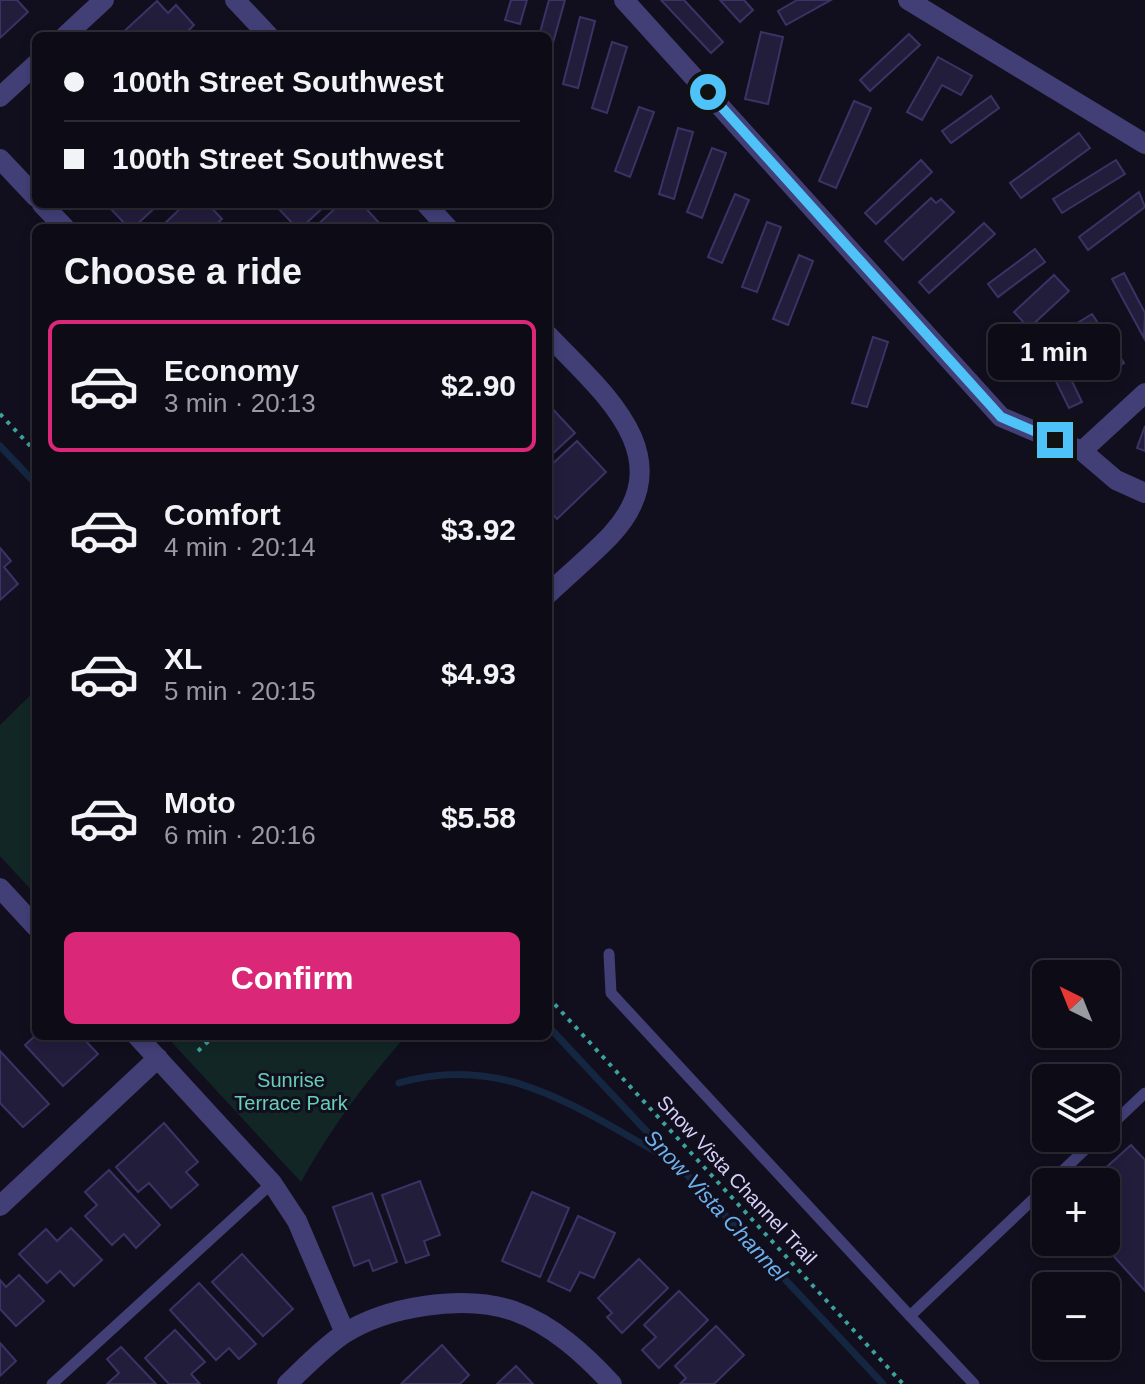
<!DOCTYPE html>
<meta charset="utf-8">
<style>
:root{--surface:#0d0b16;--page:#1b1923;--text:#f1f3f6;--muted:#9a9ba1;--line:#2d2b35;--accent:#db2777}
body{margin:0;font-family:Arial,sans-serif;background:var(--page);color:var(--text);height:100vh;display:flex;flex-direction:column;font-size:30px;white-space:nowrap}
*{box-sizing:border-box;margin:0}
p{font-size:26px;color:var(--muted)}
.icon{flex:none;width:44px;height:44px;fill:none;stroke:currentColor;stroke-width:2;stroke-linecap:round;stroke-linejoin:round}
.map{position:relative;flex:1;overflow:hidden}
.sheet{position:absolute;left:32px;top:224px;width:520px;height:816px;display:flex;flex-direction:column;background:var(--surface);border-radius:12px;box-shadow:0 4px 12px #0003,0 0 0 2px var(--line)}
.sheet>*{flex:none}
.hud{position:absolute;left:32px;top:32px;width:520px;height:176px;border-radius:12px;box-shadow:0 4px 12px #0003,0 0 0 2px var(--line);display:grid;align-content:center;height:176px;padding:0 32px;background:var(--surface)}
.needle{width:52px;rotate:317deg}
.fabs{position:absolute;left:1032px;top:960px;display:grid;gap:16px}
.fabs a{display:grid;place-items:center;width:88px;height:88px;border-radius:12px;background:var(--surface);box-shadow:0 4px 12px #0003,0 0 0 2px var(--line);font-size:40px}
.end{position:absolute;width:36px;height:36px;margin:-18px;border:10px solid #4fc3f7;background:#111;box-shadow:0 0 0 4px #111}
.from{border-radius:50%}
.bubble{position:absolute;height:56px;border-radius:12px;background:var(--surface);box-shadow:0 4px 12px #0003,0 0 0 2px var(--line);font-size:26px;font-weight:700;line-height:56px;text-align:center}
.hud b{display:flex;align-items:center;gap:28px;height:76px;font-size:30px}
.hud b+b{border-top:2px solid var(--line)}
.hud i{width:20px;height:20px;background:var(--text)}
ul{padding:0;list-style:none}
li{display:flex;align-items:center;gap:24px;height:132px;margin:0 16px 12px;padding:0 16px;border:4px solid transparent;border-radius:12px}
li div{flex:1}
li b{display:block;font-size:30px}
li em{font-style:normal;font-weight:700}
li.on{border-color:var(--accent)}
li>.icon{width:72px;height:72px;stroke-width:1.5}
h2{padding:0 32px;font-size:36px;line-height:96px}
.action{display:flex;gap:16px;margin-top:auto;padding:16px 32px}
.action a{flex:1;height:92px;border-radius:12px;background:var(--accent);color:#fff;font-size:32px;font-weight:700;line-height:92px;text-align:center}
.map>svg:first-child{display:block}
.green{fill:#122626}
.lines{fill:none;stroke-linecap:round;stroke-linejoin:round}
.stream{stroke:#152641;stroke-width:7}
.building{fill:#231d3c;stroke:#3c3265;stroke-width:2}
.path{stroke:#3ca29d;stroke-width:4;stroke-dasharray:4 6;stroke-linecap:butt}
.service{stroke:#423f77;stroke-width:11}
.minor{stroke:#423f77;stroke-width:20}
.route{stroke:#4fc3f7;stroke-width:10}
.labels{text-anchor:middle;stroke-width:6;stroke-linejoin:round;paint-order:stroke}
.park-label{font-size:20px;fill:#67cfb6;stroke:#110f1d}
.street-label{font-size:20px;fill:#d6d1f9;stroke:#110f1d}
.water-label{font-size:22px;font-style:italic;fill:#6cb0ec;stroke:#110f1d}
</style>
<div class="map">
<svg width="1145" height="1384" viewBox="0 0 1145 1384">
<rect width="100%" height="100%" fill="#110f1d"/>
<g class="green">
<polygon points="36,690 36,895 0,856 0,725"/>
<path d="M166 1036H406C365 1082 331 1128 301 1182Z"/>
</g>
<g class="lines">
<g class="stream">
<polyline points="0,446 36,484"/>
<polyline points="548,1026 883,1384"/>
<path d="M399 1083C507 1052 580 1111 671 1160"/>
</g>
</g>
<g class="building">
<polygon points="0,0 17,0 28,12 0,38"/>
<polygon points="511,0 527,0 520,24 505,20"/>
<polygon points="549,0 565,0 549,57 548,36 539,36"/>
<polygon points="661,0 684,0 723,42 711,53"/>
<polygon points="720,0 744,0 753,10 740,22"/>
<polygon points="797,0 831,0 786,25 778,11"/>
<polygon points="157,1 168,13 176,5 194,25 183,36 119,36"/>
<polygon points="580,17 595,21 578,88 563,84"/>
<polygon points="761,32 783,37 768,104 745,99"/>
<polygon points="909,34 920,45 870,91 860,80"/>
<polygon points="612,42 627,47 607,113 592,108"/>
<polygon points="938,57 972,76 961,95 942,85 922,120 907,112"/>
<polygon points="991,96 999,108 951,143 942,131"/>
<polygon points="854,101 871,108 836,188 819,181"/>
<polygon points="639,107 654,112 630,177 615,171"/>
<polygon points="678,128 693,132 674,199 659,194"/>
<polygon points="1079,133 1090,148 1021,198 1010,183"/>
<polygon points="712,148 726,153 702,218 687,212"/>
<polygon points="921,160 932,172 876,224 865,213"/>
<polygon points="1116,160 1125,174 1062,213 1053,199"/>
<polygon points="1139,192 1145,207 1088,250 1079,237"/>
<polygon points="735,194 749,200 722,263 708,257"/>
<polygon points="931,198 936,203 941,199 954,212 903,260 885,241"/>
<polygon points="106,204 159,204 133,228 129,228"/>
<polygon points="185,204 208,204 222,219 212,228 160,228"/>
<polygon points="274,204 327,204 301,228 297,228"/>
<polygon points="340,204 362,204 380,224 376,228 314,228"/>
<polygon points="767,222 781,227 757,292 742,287"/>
<polygon points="984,223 995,234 929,293 919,282"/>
<polygon points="1035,249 1045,262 998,297 988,284"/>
<polygon points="799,255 813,261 788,325 773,319"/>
<polygon points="1124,273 1145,313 1144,338 1112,279"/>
<polygon points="1054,275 1069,291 1029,328 1014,312"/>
<polygon points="1092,314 1124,363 1111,372 1079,322"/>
<polygon points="873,337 888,342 867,407 852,403"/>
<polygon points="1054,344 1082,402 1069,408 1041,351"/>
<polygon points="548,404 575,433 548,458"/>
<polygon points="1145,426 1145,451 1137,448"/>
<polygon points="577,441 606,472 557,519 548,509 548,468"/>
<polygon points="0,548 11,561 4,567 18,584 0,600"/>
<polygon points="36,1035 81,1036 98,1054 63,1086 25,1045"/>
<polygon points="0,1051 49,1104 23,1127 0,1103"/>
<polygon points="164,1123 198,1162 186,1172 198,1185 171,1208 149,1183 138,1192 116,1167"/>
<polygon points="1131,1145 1145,1160 1145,1291 1101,1242 1106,1242 1106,1182 1090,1182"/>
<polygon points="109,1170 160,1225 136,1248 124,1234 112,1245 85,1216 97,1205 85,1192"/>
<polygon points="420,1181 440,1235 424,1241 429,1255 406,1263 382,1195"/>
<polygon points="532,1192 569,1208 540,1277 502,1261"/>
<polygon points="372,1193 397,1262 373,1271 369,1260 354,1266 333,1207"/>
<polygon points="578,1216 615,1233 594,1278 580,1272 570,1291 548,1281"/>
<polygon points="71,1228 102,1260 74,1286 60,1271 47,1283 19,1254 46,1229 57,1241"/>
<polygon points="242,1254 293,1309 263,1336 212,1282"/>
<polygon points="639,1259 668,1288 622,1333 607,1317 612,1313 598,1298"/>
<polygon points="19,1275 44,1301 16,1326 0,1309 0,1280 6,1287"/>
<polygon points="199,1283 256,1344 239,1359 229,1348 216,1360 170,1310"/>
<polygon points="679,1291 708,1320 659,1368 642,1350 656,1337 644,1325"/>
<polygon points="716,1326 744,1355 714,1384 680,1384 686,1378 675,1366"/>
<polygon points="175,1330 205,1362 191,1374 200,1384 169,1384 145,1358"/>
<polygon points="0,1343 16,1361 0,1376"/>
<polygon points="442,1345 469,1375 460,1384 401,1384"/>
<polygon points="121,1347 156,1384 107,1384 119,1373 107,1359"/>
<polygon points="516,1366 533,1384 497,1384"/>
</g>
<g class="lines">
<g class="path">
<polyline points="0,414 36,452"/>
<polyline points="548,997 903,1384"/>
<polyline points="198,1051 214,1036"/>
</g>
<g class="service">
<polyline points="609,954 611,993 910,1316"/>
<polyline points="1106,1130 1145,1093"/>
<polyline points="1051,1182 1097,1138"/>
<polyline points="52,1384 272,1183"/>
<polyline points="974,1384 910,1316 1046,1187"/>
</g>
<g class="minor">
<polyline points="235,0 269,36"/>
<polyline points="624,0 1001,417 1082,451 1116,480 1145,493"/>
<polyline points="908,0 1145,144"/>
<polyline points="65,36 104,0"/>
<polyline points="0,97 36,64"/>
<polyline points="0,159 36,197"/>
<polyline points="42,204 65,228"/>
<polyline points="426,204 448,228"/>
<path d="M548 335C601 391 684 456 611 535 591 556 569 574 548 594"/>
<polyline points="1082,451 1145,393"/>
<polyline points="0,888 36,927"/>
<polyline points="137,1036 272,1183 297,1221 345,1333"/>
<polyline points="0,1206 158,1058"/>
<path d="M287 1384C305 1367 322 1349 342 1335 386 1306 464 1294 514 1311 553 1325 585 1355 612 1384"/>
</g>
</g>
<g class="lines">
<polyline class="route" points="708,92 1001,417 1055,440"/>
</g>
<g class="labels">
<g class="park-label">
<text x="291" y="1087">Sunrise<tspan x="291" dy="23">Terrace Park</tspan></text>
</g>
<g class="street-label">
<text transform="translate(737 1180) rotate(47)" y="7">Snow Vista Channel Trail</text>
</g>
<g class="water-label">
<text transform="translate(716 1205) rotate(47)" y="8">Snow Vista Channel</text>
</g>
</g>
</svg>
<div class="fabs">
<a><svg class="needle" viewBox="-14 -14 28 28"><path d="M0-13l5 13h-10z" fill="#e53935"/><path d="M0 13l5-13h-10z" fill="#9a9ba1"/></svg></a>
<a><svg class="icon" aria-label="layers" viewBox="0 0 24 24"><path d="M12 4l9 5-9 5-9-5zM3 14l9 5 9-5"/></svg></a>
<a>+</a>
<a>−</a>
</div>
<i class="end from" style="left:708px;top:92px"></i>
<i class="end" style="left:1055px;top:440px"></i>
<div class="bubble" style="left:988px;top:324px;width:132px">1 min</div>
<div class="hud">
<b><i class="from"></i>100th Street Southwest</b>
<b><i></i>100th Street Southwest</b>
</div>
<section class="sheet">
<h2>Choose a ride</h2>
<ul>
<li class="on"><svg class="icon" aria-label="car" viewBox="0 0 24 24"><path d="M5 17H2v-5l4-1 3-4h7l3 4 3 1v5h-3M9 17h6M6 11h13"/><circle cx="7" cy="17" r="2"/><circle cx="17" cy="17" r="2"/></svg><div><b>Economy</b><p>3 min · 20:13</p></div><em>$2.90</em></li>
<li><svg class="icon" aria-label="car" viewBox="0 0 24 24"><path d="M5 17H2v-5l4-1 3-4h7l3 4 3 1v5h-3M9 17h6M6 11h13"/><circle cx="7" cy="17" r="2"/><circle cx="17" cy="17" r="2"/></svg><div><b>Comfort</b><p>4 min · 20:14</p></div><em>$3.92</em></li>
<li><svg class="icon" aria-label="car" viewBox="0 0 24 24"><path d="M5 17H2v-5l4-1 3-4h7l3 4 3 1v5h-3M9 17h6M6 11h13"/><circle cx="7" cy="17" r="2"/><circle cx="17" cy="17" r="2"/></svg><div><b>XL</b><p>5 min · 20:15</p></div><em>$4.93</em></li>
<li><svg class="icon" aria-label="car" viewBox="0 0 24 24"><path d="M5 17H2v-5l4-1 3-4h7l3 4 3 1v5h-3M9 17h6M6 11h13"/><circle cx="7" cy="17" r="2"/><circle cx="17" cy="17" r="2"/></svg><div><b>Moto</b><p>6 min · 20:16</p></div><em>$5.58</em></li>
</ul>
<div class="action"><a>Confirm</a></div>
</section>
</div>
